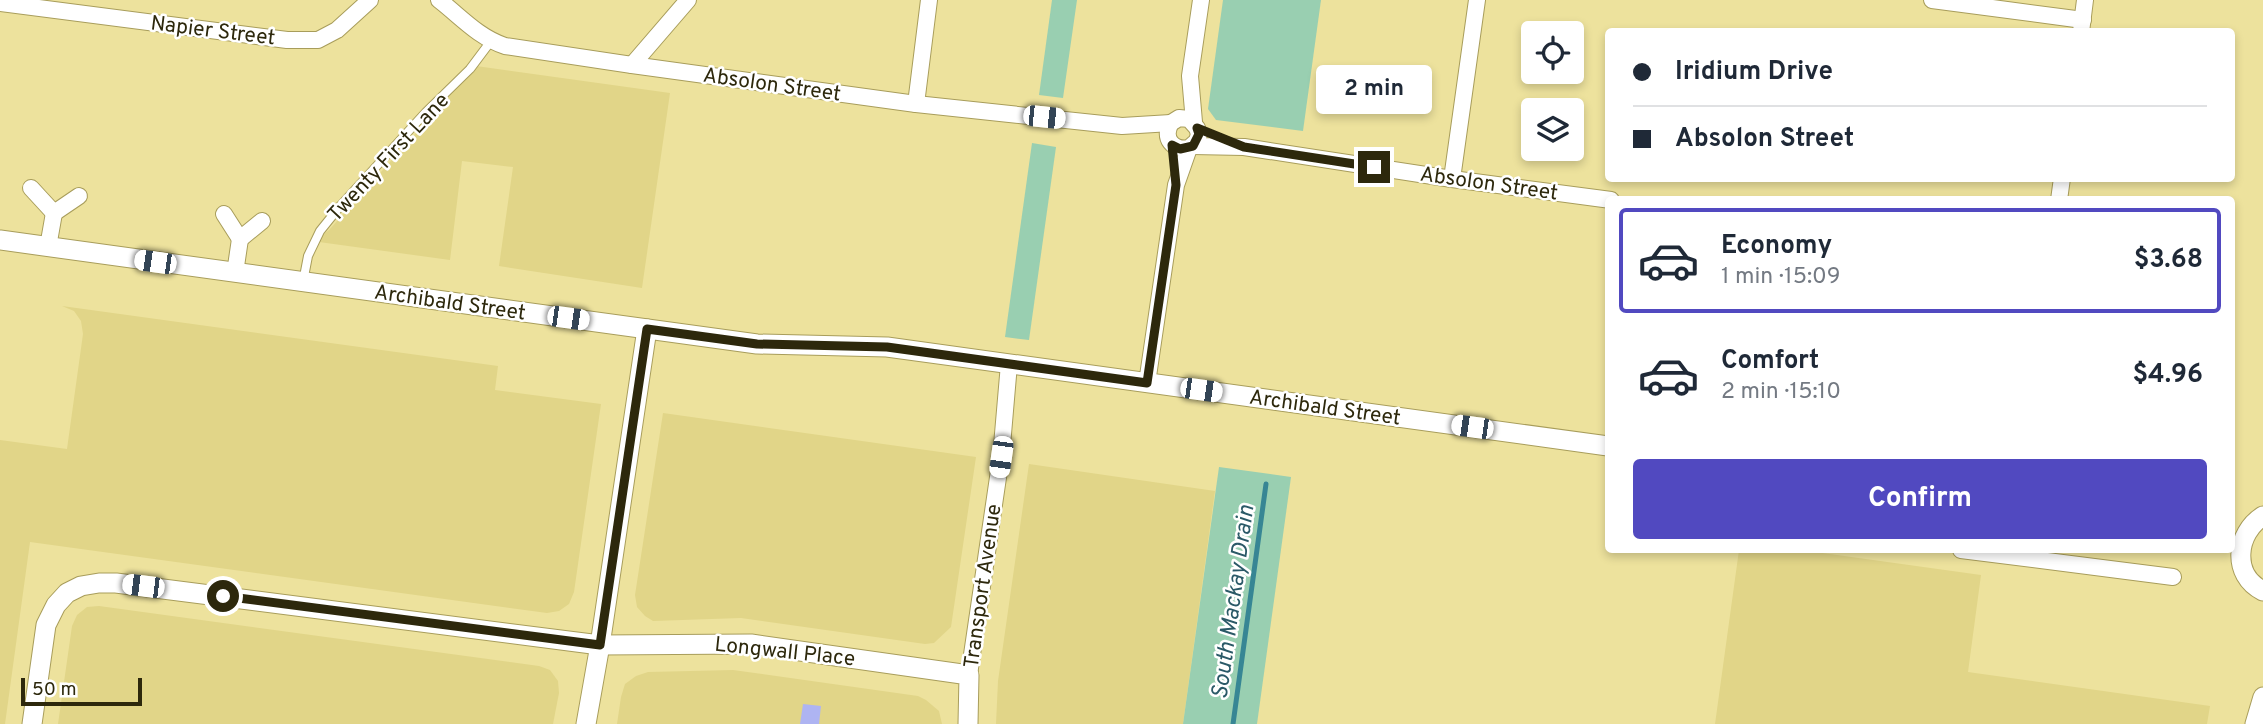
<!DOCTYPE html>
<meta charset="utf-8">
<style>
:root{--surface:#fff;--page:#f2f2f3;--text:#1f2937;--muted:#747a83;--line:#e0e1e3;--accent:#5149c0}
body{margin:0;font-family:Overpass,sans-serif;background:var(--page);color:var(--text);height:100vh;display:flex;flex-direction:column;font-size:26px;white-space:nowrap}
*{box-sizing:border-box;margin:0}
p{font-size:23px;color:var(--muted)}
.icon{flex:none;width:38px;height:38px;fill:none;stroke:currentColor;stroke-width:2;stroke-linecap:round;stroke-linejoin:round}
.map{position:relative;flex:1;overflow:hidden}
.sheet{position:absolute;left:1605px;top:196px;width:630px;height:357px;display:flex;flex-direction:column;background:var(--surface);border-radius:7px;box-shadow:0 4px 10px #0003}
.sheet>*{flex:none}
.guide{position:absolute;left:1605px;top:28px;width:630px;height:154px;border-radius:7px;box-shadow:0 4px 10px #0003;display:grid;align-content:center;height:154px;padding:0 28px;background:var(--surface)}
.fabs{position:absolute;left:1521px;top:21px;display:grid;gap:14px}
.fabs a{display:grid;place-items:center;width:63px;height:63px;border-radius:7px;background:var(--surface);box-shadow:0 4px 10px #0003;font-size:35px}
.scale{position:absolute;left:21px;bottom:18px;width:121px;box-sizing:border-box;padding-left:7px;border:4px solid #2d280c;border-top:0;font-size:19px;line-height:24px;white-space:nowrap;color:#2d280c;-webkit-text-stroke:5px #fff;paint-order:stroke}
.end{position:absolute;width:32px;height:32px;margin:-16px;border:9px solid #2d280c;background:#fff;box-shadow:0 0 0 4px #fff}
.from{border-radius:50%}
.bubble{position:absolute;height:49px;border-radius:7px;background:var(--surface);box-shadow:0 4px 10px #0003;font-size:23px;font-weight:700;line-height:49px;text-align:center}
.car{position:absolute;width:21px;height:42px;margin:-21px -10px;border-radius:9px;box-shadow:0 0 5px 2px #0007;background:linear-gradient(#fff 24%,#345 0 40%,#fff 0 76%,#345 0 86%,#fff 0)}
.guide b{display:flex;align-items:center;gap:24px;height:66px;font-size:26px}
.guide b+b{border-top:2px solid var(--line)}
.guide i{width:18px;height:18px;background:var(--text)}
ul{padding:12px 0 0;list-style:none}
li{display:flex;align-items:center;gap:21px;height:105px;margin:0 14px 10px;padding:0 14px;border:4px solid transparent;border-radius:7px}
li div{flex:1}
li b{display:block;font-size:26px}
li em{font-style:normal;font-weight:700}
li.current{border-color:var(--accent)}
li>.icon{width:63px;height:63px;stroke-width:1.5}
.action{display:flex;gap:14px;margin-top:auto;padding:14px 28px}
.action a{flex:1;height:80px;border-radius:7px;background:var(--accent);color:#fff;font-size:28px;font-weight:700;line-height:80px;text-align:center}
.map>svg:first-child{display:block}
.built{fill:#e1d588}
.green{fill:#99cfb1}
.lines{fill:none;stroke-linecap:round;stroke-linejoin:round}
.stream{stroke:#378694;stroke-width:5}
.building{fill:#aeb4f2}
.service-casing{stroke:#a89d5b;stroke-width:10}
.minor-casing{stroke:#a89d5b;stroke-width:18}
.tertiary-casing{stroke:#a89d5b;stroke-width:21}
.service{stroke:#fff;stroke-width:8}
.minor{stroke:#fff;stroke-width:16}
.tertiary{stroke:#fff;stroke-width:19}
.route{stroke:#2d280c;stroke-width:9}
.labels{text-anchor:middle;stroke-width:5;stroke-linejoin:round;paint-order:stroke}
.street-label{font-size:21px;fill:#2d280c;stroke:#fff}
.water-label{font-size:23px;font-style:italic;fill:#2a5967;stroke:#fff}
</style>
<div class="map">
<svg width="2263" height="724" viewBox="0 0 2263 724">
<rect width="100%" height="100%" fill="#ede29d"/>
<g class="built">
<polygon points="476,66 670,93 642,288 499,266 513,167 462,161 450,260 319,242 319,238 329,230"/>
<polygon points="62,306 498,366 495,390 601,404 574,592 569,604 559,611 547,613 30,542 5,724 0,724 0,440 67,449 83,334 81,321 74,311"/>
<polygon points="663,413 976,457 951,627 934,643 925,644 741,618 653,621 645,616 637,607 635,595"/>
<polygon points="1029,464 1215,491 1183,724 996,724 998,681"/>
<polygon points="1739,550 1801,550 1981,575 1968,672 2210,706 2207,724 1715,724"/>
<polygon points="99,606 539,666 550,670 558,681 559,693 553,724 58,724 72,626 77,615 87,607"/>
<polygon points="733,670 918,696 926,700 939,711 942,724 617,724 621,697 625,684 636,676 648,672"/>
</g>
<g class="green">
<polygon points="1052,0 1077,0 1063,98 1039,95"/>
<polygon points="1223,0 1321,0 1303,131 1216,120 1208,109"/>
<polygon points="1032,143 1056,147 1029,340 1005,337"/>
<polygon points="1219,467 1291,477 1257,724 1183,724"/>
</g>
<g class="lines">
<polyline class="stream" points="1233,724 1266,484"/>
</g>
<polygon class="building" points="803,704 821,706 819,724 800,724"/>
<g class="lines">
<defs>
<polyline id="service" points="303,282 308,256 320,231 341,205 426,112 470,69 491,41"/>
<g id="minor">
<path d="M439 0C461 17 478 37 505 46L632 65 916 104 1122 126 1171 123"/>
<polyline points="1932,0 2083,20"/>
<polyline points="0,3 287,40 318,40 337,30 370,0"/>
<polyline points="2081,32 2085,0"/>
<polyline points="632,65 688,0"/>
<polyline points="916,104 929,0"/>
<polyline points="1194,122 1190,76 1201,0"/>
<polyline points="1193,146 1244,147 1452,179 1611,200"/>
<polyline points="1452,179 1477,0"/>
<polyline points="31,188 54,213 79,196"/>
<polyline points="2059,200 2062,178"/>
<polyline points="224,214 240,239 262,221"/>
<polyline points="48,247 54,213"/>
<polyline points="235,273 240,239"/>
<path d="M1147 383 1176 185 1189 148 1197 141 1199 134 1197 128 1189 119 1179 118 1171 123C1162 138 1173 151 1189 148"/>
<polyline points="1961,550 2173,577"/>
<polyline points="969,675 1001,457 1009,364"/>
</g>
<g id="tertiary">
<polyline points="0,240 757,344 887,347 1608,446"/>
<path d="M2263 516C2236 533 2231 575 2263 591"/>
<polyline points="32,724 46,625 56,605 67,593 81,586 99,583 116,583 600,645 751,644 969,675 968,724"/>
<polyline points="586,724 600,645 647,329"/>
<polyline points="2255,724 2263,697"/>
</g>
</defs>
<use href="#service" class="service-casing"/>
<use href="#minor" class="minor-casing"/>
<use href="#tertiary" class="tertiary-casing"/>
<use href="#service" class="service"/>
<use href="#minor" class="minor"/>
<use href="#tertiary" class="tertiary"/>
</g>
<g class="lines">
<polyline class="route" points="223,596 600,645 647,329 757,344 887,347 1147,383 1176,185 1172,145 1180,149 1193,146 1199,134 1197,128 1244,147 1374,167"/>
</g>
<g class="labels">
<g class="street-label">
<text transform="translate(213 30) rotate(7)" y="7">Napier Street</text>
<text transform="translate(772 84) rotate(8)" y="7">Absolon Street</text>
<text transform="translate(388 157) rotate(-47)" y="7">Twenty First Lane</text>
<text transform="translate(1489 183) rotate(8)" y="7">Absolon Street</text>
<text transform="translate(450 302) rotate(8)" y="7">Archibald Street</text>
<text transform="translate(1325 407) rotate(8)" y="7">Archibald Street</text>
<text transform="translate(982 586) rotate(-82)" y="7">Transport Avenue</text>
<text transform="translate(785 651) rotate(6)" y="7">Longwall Place</text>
</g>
<g class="water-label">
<text transform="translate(1232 602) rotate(-82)" y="8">South Mackay Drain</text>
</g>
</g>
</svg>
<div class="fabs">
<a><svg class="icon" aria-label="locate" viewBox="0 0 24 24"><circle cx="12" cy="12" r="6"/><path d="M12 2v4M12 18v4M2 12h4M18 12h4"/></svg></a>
<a><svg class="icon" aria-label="layers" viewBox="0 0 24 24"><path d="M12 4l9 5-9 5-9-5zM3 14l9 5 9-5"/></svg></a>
</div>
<div class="scale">50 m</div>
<i class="end from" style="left:223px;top:596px"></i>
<i class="end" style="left:1374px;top:167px"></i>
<div class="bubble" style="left:1316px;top:65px;width:116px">2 min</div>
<i class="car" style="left:1044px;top:117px;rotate:96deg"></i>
<i class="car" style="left:155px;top:262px;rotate:278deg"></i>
<i class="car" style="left:568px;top:318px;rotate:98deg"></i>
<i class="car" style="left:1201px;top:390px;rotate:98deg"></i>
<i class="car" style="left:1472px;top:427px;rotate:278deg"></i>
<i class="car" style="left:1001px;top:457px;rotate:188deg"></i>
<i class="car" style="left:143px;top:586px;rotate:277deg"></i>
<div class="guide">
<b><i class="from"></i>Iridium Drive</b>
<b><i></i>Absolon Street</b>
</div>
<section class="sheet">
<ul>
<li class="current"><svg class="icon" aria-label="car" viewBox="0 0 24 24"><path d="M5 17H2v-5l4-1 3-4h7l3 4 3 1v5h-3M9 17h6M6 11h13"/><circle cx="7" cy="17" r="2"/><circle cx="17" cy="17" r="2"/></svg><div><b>Economy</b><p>1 min · 15:09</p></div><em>$3.68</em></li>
<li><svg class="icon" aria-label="car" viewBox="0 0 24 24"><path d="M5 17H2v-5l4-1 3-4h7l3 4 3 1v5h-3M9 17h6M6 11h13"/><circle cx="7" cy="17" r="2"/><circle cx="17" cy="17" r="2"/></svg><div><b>Comfort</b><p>2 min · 15:10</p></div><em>$4.96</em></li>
</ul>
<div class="action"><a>Confirm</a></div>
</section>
</div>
